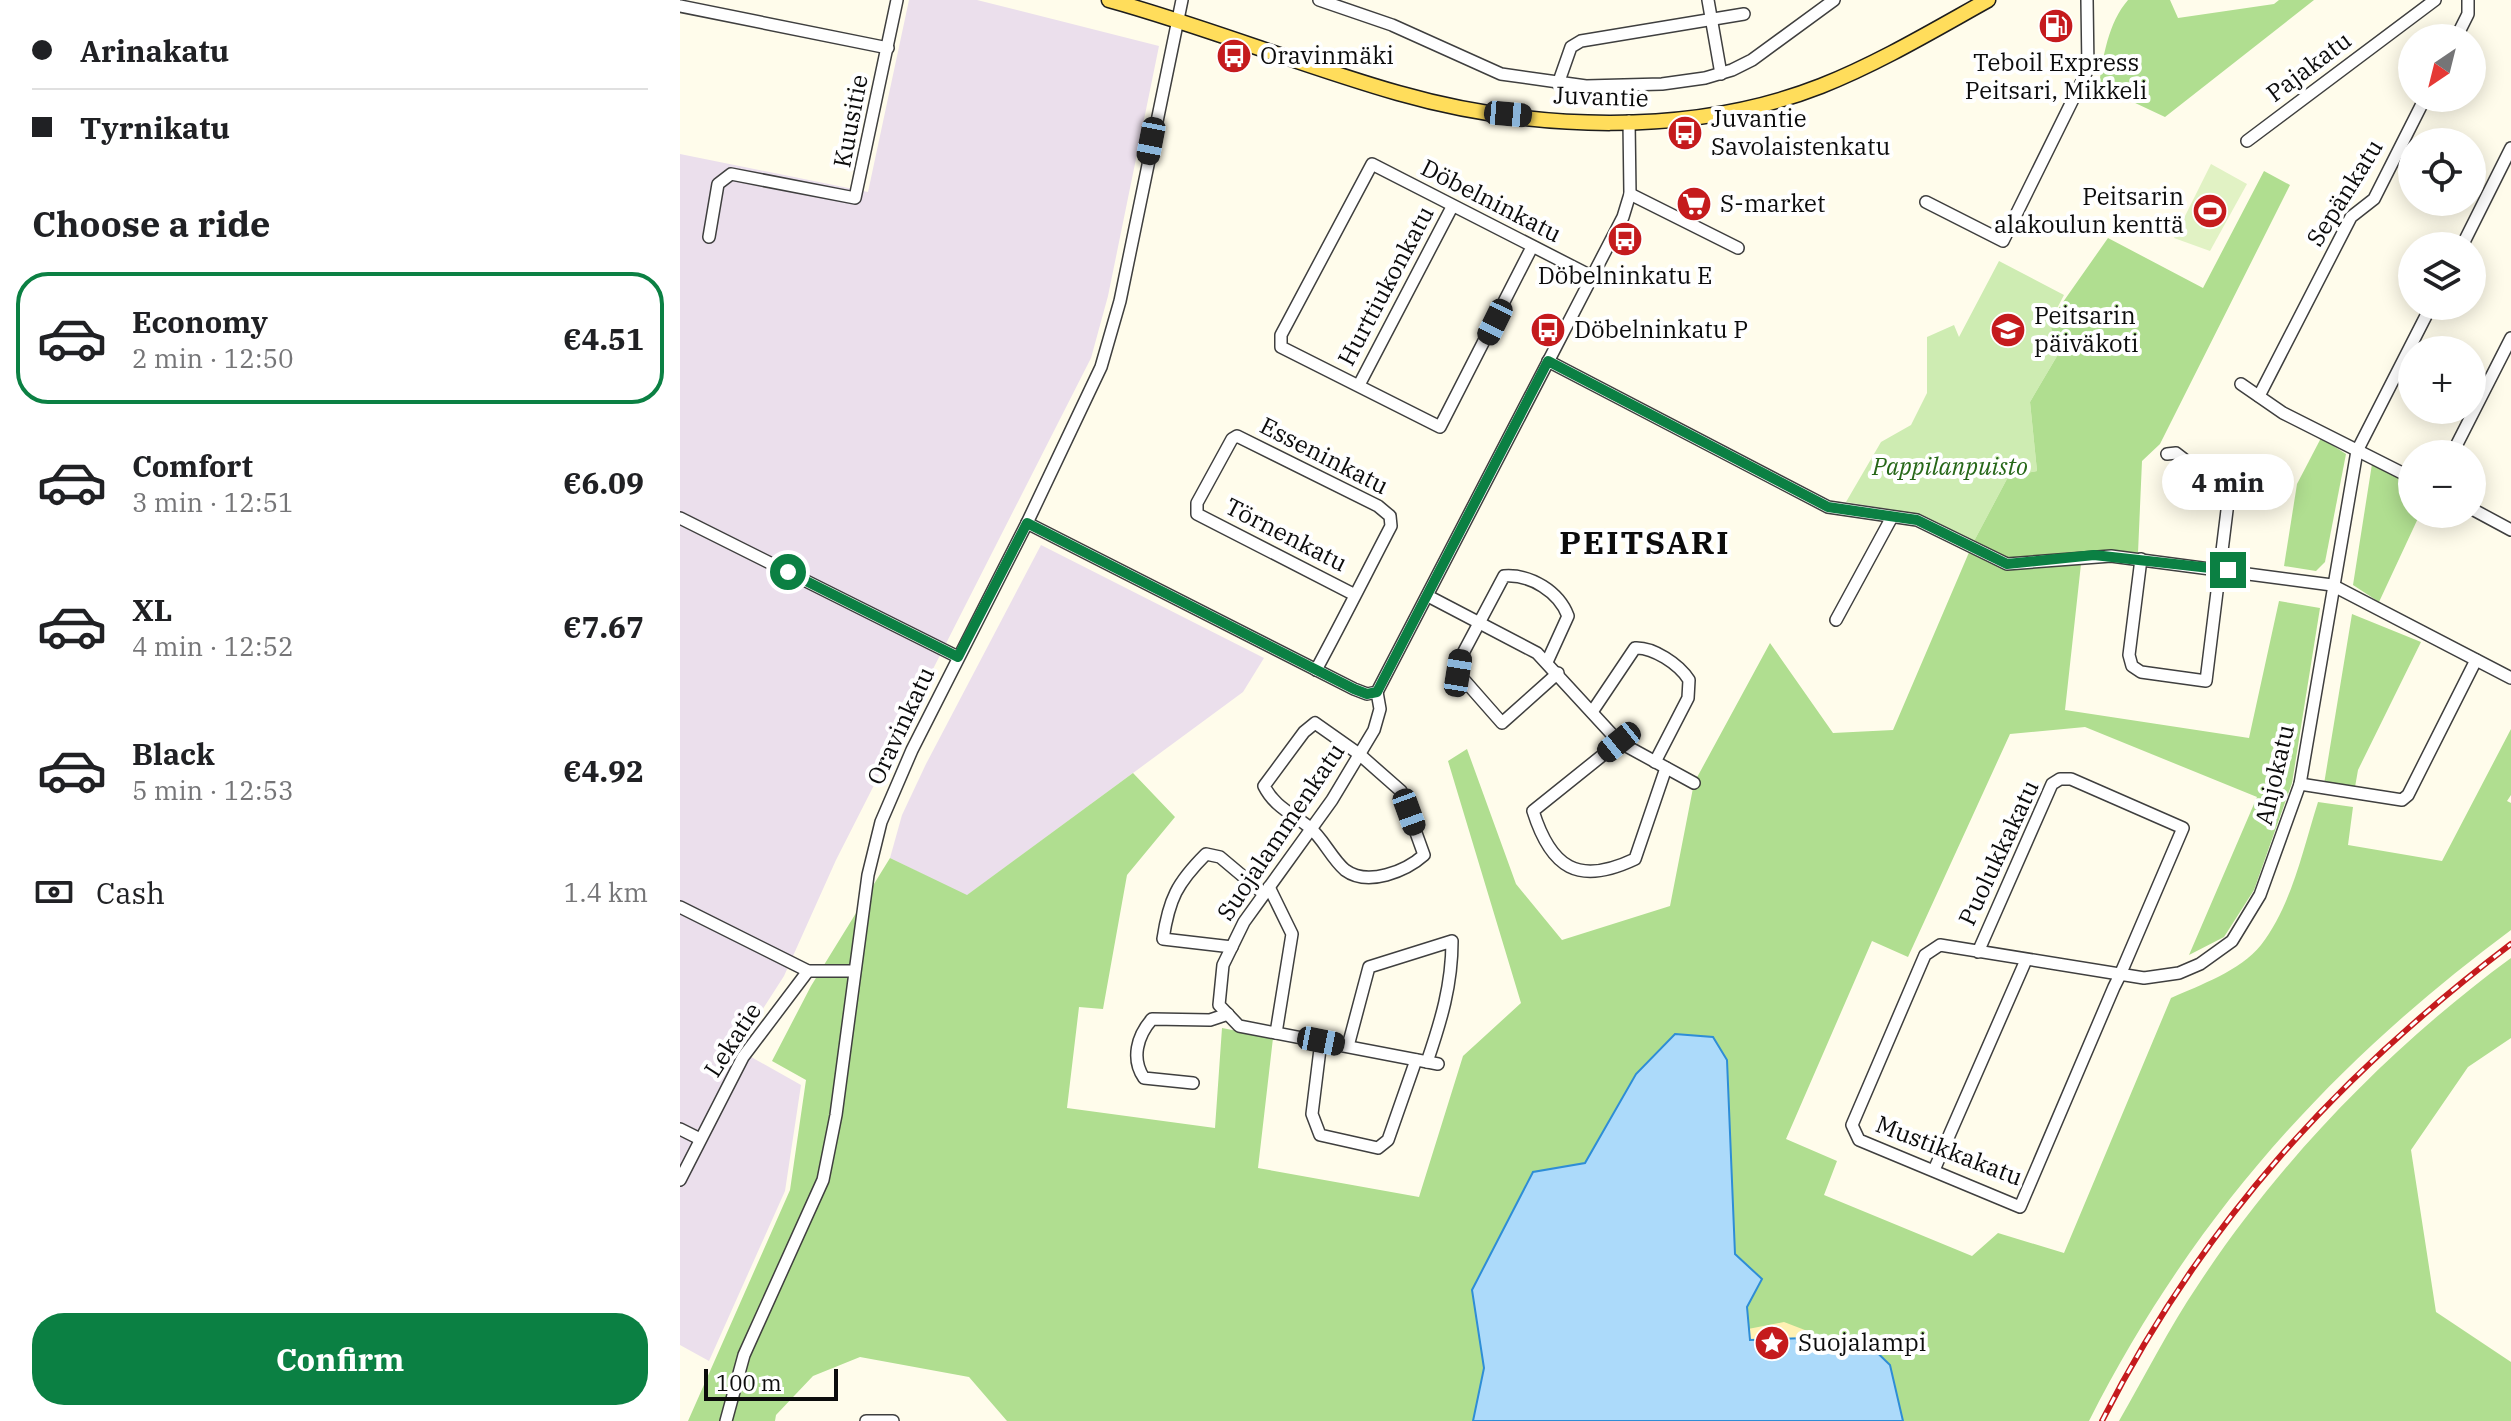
<!DOCTYPE html>
<meta charset="utf-8">
<style>
:root{--surface:#fff;--page:#f6f6f6;--text:#202124;--muted:#757577;--line:#e0e0e0;--accent:#0b8043}
body{margin:0;font-family:"IBM Plex Serif",serif;background:var(--page);color:var(--text);height:100vh;display:flex;flex-direction:column;font-size:30px;white-space:nowrap}
*{box-sizing:border-box;margin:0}
p{font-size:26px;color:var(--muted)}
.icon{flex:none;width:44px;height:44px;fill:none;stroke:currentColor;stroke-width:2;stroke-linecap:round;stroke-linejoin:round}
.map{position:relative;flex:1;overflow:hidden}
.details{display:flex;flex-direction:column;background:var(--surface);width:680px}
.details>*{flex:none}
.hud{display:grid;align-content:center;height:176px;padding:0 32px;background:var(--surface)}
.needle{width:52px;rotate:215deg}
.buttons{position:absolute;left:1718px;top:24px;display:grid;gap:16px}
.buttons a{display:grid;place-items:center;width:88px;height:88px;border-radius:50%;background:var(--surface);box-shadow:0 4px 20px #0003;font-size:40px}
.scale{position:absolute;left:24px;bottom:20px;width:134px;box-sizing:border-box;padding-left:8px;border:4px solid #0c0c0c;border-top:0;font-size:22px;line-height:28px;white-space:nowrap;color:#0c0c0c;-webkit-text-stroke:6px #fff;paint-order:stroke}
.end{position:absolute;width:36px;height:36px;margin:-18px;border:10px solid #0b8043;background:#fff;box-shadow:0 0 0 4px #fff}
.from{border-radius:50%}
.bubble{position:absolute;height:56px;border-radius:28px;background:var(--surface);box-shadow:0 4px 20px #0003;font-size:26px;font-weight:800;line-height:56px;text-align:center}
.car{position:absolute;width:24px;height:48px;margin:-24px -12px;border-radius:10px;box-shadow:0 0 6px 2px #0007;background:linear-gradient(#222 24%,#8ab4d8 0 40%,#222 0 76%,#8ab4d8 0 86%,#222 0)}
.hud b{display:flex;align-items:center;gap:28px;height:76px;font-size:30px}
.hud b+b{border-top:2px solid var(--line)}
.hud i{width:20px;height:20px;background:var(--text)}
ul{padding:0;list-style:none}
li{display:flex;align-items:center;gap:24px;height:132px;margin:0 16px 12px;padding:0 16px;border:4px solid transparent;border-radius:32px}
li div{flex:1}
li b{display:block;font-size:30px}
li em{font-style:normal;font-weight:800}
li.selected{border-color:var(--accent)}
li>.icon{width:72px;height:72px;stroke-width:1.5}
h2{padding:0 32px;font-size:36px;line-height:96px}
.pay{display:flex;align-items:center;gap:20px;height:88px;padding:0 32px;font-size:30px}
.pay p{margin-inline-start:auto}
.action{display:flex;gap:16px;margin-top:auto;padding:16px 32px}
.action a{flex:1;height:92px;border-radius:32px;background:var(--accent);color:#fff;font-size:32px;font-weight:800;line-height:92px;text-align:center}
main{display:flex;flex:1;min-height:0}
.map>svg:first-child{display:block}
.industrial{fill:#ebdfec}
.green{fill:#ceecb2}
.forest{fill:#b0de90}
.sand{fill:#fff1b3}
.pitch{fill:#e1f2c4}
.water{fill:#acdafa;stroke:#2e8dd6;stroke-width:2}
.lines{fill:none;stroke-linecap:round;stroke-linejoin:round}
.minor-casing{stroke:#3f3f3f;stroke-width:14}
.major-casing{stroke:#1d1d1d;stroke-width:17}
.minor{stroke:#fff;stroke-width:11}
.major{stroke:#ffdd5b;stroke-width:14}
.rail-casing{stroke:#c51b1d;stroke-width:6}
.rail{stroke:#fff;stroke-width:3;stroke-dasharray:9;stroke-linecap:butt}
.route{stroke:#0b8043;stroke-width:10}
.labels{text-anchor:middle;stroke-width:8;stroke-linejoin:round;paint-order:stroke}
.poi-label{font-size:24px;fill:#0c0c0c;stroke:#fff;text-anchor:start}
.street-label{font-size:24px;fill:#0c0c0c;stroke:#fff}
.park-label{font-size:24px;font-style:italic;fill:#266718;stroke:#fff}
.district-label{font-size:32px;font-weight:bold;letter-spacing:2px;fill:#0c0c0c;stroke:#fff}
</style>
<main>
<section class="details">
<div class="hud">
<b><i class="from"></i>Arinakatu</b>
<b><i></i>Tyrnikatu</b>
</div>
<h2>Choose a ride</h2>
<ul>
<li class="selected"><svg class="icon" aria-label="car" viewBox="0 0 24 24"><path d="M5 17H2v-5l4-1 3-4h7l3 4 3 1v5h-3M9 17h6M6 11h13"/><circle cx="7" cy="17" r="2"/><circle cx="17" cy="17" r="2"/></svg><div><b>Economy</b><p>2 min · 12:50</p></div><em>€4.51</em></li>
<li><svg class="icon" aria-label="car" viewBox="0 0 24 24"><path d="M5 17H2v-5l4-1 3-4h7l3 4 3 1v5h-3M9 17h6M6 11h13"/><circle cx="7" cy="17" r="2"/><circle cx="17" cy="17" r="2"/></svg><div><b>Comfort</b><p>3 min · 12:51</p></div><em>€6.09</em></li>
<li><svg class="icon" aria-label="car" viewBox="0 0 24 24"><path d="M5 17H2v-5l4-1 3-4h7l3 4 3 1v5h-3M9 17h6M6 11h13"/><circle cx="7" cy="17" r="2"/><circle cx="17" cy="17" r="2"/></svg><div><b>XL</b><p>4 min · 12:52</p></div><em>€7.67</em></li>
<li><svg class="icon" aria-label="car" viewBox="0 0 24 24"><path d="M5 17H2v-5l4-1 3-4h7l3 4 3 1v5h-3M9 17h6M6 11h13"/><circle cx="7" cy="17" r="2"/><circle cx="17" cy="17" r="2"/></svg><div><b>Black</b><p>5 min · 12:53</p></div><em>€4.92</em></li>
</ul>
<div class="pay"><svg class="icon" aria-label="cash" viewBox="0 0 24 24"><path d="M3 7h18v10H3z"/><circle cx="12" cy="12" r="2"/></svg>Cash<p>1.4 km</p></div>
<div class="action"><a>Confirm</a></div>
</section>
<div class="map">
<svg width="1831" height="1421" viewBox="0 0 1831 1421">
<rect width="100%" height="100%" fill="#fffceb"/>
<g class="industrial">
<polygon points="229,0 297,0 479,46 428,296 411,358 156,860 104,976 57,1049 121,1085 105,1191 29,1361 0,1345 0,154 188,192"/>
<polygon points="361,545 584,658 563,692 286,896 210,858 222,815 246,764"/>
</g>
<polygon class="green" points="1319,261 1384,295 1370,322 1380,351 1350,402 1357,471 1328,477 1293,543 1232,513 1166,502 1201,442 1231,425 1247,393 1247,337 1274,325 1279,337"/>
<g class="forest">
<path d="M1448 0H1490L1498 18 1594 4 1599 0H1634L1485 117 1419 86C1423 57 1428 23 1448 0Z"/>
<path d="M1584 171 1610 185 1480 444 1462 461 1458 553 1401 564 1385 710 1569 738 1599 601 1640 608 1612 783 1574 890 1544 937 1509 955 1577 797 1405 727 1330 734 1228 957 1192 941 1106 1139 1157 1161 1144 1195 1292 1256 1318 1233 1384 1253 1491 998C1520 985 1560 971 1581 945 1612 905 1623 849 1638 802L1673 807 1668 845 1762 861 1831 729V795L1827 801 1831 803V930C1650 1064 1511 1219 1409 1421H1223L1219 1413 1070 1340 1067 1307 1082 1280 1055 1254 1047 1060 956 1074 905 1163 853 1172 792 1290 804 1368 793 1421H327L289 1377 180 1357 133 1376 96 1415 95 1421H8L110 1190 126 1080 92 1061 131 986 210 858 287 895 453 773 495 817 447 875 423 1009 399 1007 387 1108 535 1128 542 1028 593 1038 578 1168 739 1197 783 1056 841 1003 768 761 787 749 836 884 882 940 990 906 1014 783 1090 643 1153 733 1213 730 1293 543 1328 477 1357 471 1350 402 1380 351 1369 322 1428 238 1523 288Z"/>
<polygon points="1641,438 1666,454 1645,562 1636,571 1604,566 1617,484"/>
<polygon points="1692,464 1732,485 1732,514 1740,514 1699,602 1673,585"/>
<polygon points="1672,614 1741,642 1678,770 1675,787 1644,784"/>
<path d="M1831 958V1038L1788 1067 1731 1150 1756 1312 1831 1362V1421H1439C1465 1376 1489 1328 1518 1285 1600 1160 1711 1046 1831 958Z"/>
</g>
<polygon class="sand" points="1104,1322 1130,1332 1130,1351 1059,1360 1068,1329"/>
<polygon class="pitch" points="1531,164 1567,184 1530,251 1494,238"/>
<polygon class="water" points="995,1034 1033,1037 1047,1060 1055,1254 1082,1279 1067,1307 1070,1340 1180,1336 1210,1365 1223,1421 793,1421 804,1368 792,1290 853,1172 905,1163 956,1074"/>
<g class="lines">
<defs>
<g id="minor">
<polyline points="639,0 712,25 821,74 906,86 982,84 1025,78 1052,70 1072,60 1154,0"/>
<polyline points="1028,0 1041,74"/>
<polyline points="0,6 208,48"/>
<polyline points="1776,38 1788,14 1788,0"/>
<polyline points="878,84 891,47 901,41 1064,14"/>
<polyline points="1567,141 1755,0"/>
<polyline points="950,194 1058,248"/>
<polyline points="1246,202 1323,241 1408,69 1407,0"/>
<polyline points="29,237 38,184 51,174 175,198 217,0"/>
<polyline points="1782,246 1831,148"/>
<polyline points="852,247 760,427 601,347 601,335 692,164 911,276"/>
<polyline points="868,361 1148,507 1237,520 1327,564 1431,556 1652,585 1831,678"/>
<polyline points="1561,384 1603,413 1732,478"/>
<polyline points="679,385 772,207"/>
<polyline points="1579,396 1671,217 1694,199 1745,98"/>
<polyline points="1772,454 1831,338"/>
<polyline points="1792,509 1831,530"/>
<polyline points="0,518 278,657"/>
<polyline points="347,523 674,689 687,694 697,692 943,217 950,194 949,121"/>
<polyline points="1461,559 1449,655 1452,666 1461,672 1526,681 1549,494 1496,453 1487,454"/>
<polyline points="748,596 857,653 939,742 1014,783"/>
<polyline points="1156,620 1212,517"/>
<path d="M867 662 888 616C879 592 851 574 824 576L781 657 778 673 822 723 878 673"/>
<path d="M636 670C662 622 686 574 711 526L710 516 698 506 557 436 552 439 517 503V514L675 595"/>
<polyline points="697,692 700,709 694,730 652,800 564,922 543,965 539,1005 559,1026 758,1064"/>
<path d="M912 712 955 648C973 647 999 664 1009 680L1008 698 975 762"/>
<path d="M635 723 679 754 721 791 744 855C726 871 688 887 665 870 651 858 643 838 629 827 611 813 594 806 584 786L624 732Z"/>
<path d="M939 742 853 811C871 868 898 886 955 859L986 768"/>
<polyline points="1620,784 1722,800 1728,795 1796,660"/>
<polyline points="589,887 612,934 596,1033"/>
<polyline points="0,907 128,971 173,971"/>
<path d="M552 947 483 939C489 899 497 883 526 854L540 857 584 894"/>
<polyline points="1298,952 1372,784 1380,779 1391,779 1503,828 1440,975 1434,987 1340,1207 1179,1140 1172,1125 1245,955 1260,945 1464,978 1499,973 1520,964 1552,941 1580,895 1620,784 1677,451 1751,306"/>
<polyline points="641,1041 632,1114 640,1135 698,1148 708,1140 736,1060"/>
<path d="M668 1046 689 967 772 941C772 985 761 1021 747 1062"/>
<path d="M513 1083 464 1078C451 1059 457 1036 472 1019L530 1020 548 1014"/>
<polyline points="0,1129 20,1139"/>
<polyline points="1254,1170 1346,960"/>
<polyline points="0,1180 63,1057 128,971"/>
<polyline points="46,1421 64,1355 143,1180 156,1115 188,875 201,822 232,750 347,523 421,367 440,301 502,0"/>
<polyline points="186,1421 213,1421"/>
</g>
<path id="major" d="M429 0C527 27 620 65 718 93 851 131 1011 137 1141 86 1199 63 1254 30 1308 0"/>
</defs>
<use href="#minor" class="minor-casing"/>
<use href="#major" class="major-casing"/>
<use href="#minor" class="minor"/>
<use href="#major" class="major"/>
<defs>
<path id="rail" d="M1422 1421C1522 1224 1656 1077 1831 944"/>
</defs>
<use href="#rail" class="rail-casing"/>
<use href="#rail" class="rail"/>
</g>
<g class="lines">
<polyline class="route" points="108,572 278,657 347,523 674,689 687,694 697,692 868,361 1148,507 1237,520 1327,564 1414,555 1548,570"/>
</g>
<defs>
<symbol id="fuel-disc" viewBox="-11 -11 22 22"><circle r="9.5" fill="#c51b1d" stroke="#fff"/><path d="M-5.5-6h7V0h2V4h1.3V-2.5L3-4.5l.8-.8L6-3V5H2.5V1h-1V6h-7ZM-4.2-4.7v3.2H.2V-4.7Z" fill="#fff"/></symbol>
<symbol id="bus-disc" viewBox="-11 -11 22 22"><circle r="9.5" fill="#c51b1d" stroke="#fff"/><path d="M-5-6H5V4H4V6H2V4H-2V6H-4V4H-5ZM-3.5-4V0h7V-4ZM-3.5 1.2v1.5H-2V1.2ZM2 1.2v1.5H3.5V1.2Z" fill="#fff"/></symbol>
<symbol id="supermarket-disc" viewBox="-11 -11 22 22"><circle r="9.5" fill="#c51b1d" stroke="#fff"/><path d="M-6-5.5h2.5l.6 2H6L4.5 2H-2.5L-4.4-4H-6ZM-1.5 3.2a1.3 1.3 0 1 0 .1 0ZM3 3.2a1.3 1.3 0 1 0 .1 0Z" fill="#fff"/></symbol>
<symbol id="stadium-disc" viewBox="-11 -11 22 22"><circle r="9.5" fill="#c51b1d" stroke="#fff"/><path d="M0-5a6.5 5 0 1 0 0 10a6.5 5 0 1 0 0-10ZM-3.5-1.8h7v3.6h-7Z" fill="#fff"/></symbol>
<symbol id="school-disc" viewBox="-11 -11 22 22"><circle r="9.5" fill="#c51b1d" stroke="#fff"/><path d="M0-5L7-2L0 1L-7-2ZM-4 1L0 2.5L4 1V4Q0 6-4 4Z" fill="#fff"/></symbol>
<symbol id="sight-disc" viewBox="-11 -11 22 22"><circle r="9.5" fill="#c51b1d" stroke="#fff"/><path d="M0-6L1.8-2.2L6-1.7L2.9 1.2L3.7 5.4L0 3.3L-3.7 5.4L-2.9 1.2L-6-1.7L-1.8-2.2Z" fill="#fff"/></symbol>
</defs>
<g fill-rule="evenodd">
<use href="#fuel-disc" x="1356" y="6" width="40" height="40"/>
<use href="#bus-disc" x="534" y="36" width="40" height="40"/>
<use href="#bus-disc" x="985" y="113" width="40" height="40"/>
<use href="#supermarket-disc" x="994" y="184" width="40" height="40"/>
<use href="#stadium-disc" x="1510" y="191" width="40" height="40"/>
<use href="#bus-disc" x="925" y="219" width="40" height="40"/>
<use href="#bus-disc" x="848" y="310" width="40" height="40"/>
<use href="#school-disc" x="1308" y="310" width="40" height="40"/>
<use href="#sight-disc" x="1072" y="1323" width="40" height="40"/>
</g>
<g class="labels">
<g class="poi-label">
<text x="580" y="64">Oravinmäki</text>
<text x="1376" y="71" text-anchor="middle">Teboil Express<tspan x="1376" dy="28">Peitsari, Mikkeli</tspan></text>
<text x="1031" y="127">Juvantie<tspan x="1031" dy="28">Savolaistenkatu</tspan></text>
<text x="1504" y="205" text-anchor="end">Peitsarin<tspan x="1504" dy="28">alakoulun kenttä</tspan></text>
<text x="1040" y="212">S-market</text>
<text x="945" y="284" text-anchor="middle">Döbelninkatu E</text>
<text x="1354" y="324">Peitsarin<tspan x="1354" dy="28">päiväkoti</tspan></text>
<text x="894" y="338">Döbelninkatu P</text>
<text x="1118" y="1351">Suojalampi</text>
</g>
<g class="street-label">
<text transform="translate(1629 67) rotate(-37)" y="8">Pajakatu</text>
<text transform="translate(921 97) rotate(2)" y="8">Juvantie</text>
<text transform="translate(171 121) rotate(-79)" y="8">Kuusitie</text>
<text transform="translate(1665 193) rotate(-58)" y="8">Sepänkatu</text>
<text transform="translate(811 201) rotate(27)" y="8">Döbelninkatu</text>
<text transform="translate(706 286) rotate(-62)" y="8">Hurttiukonkatu</text>
<text transform="translate(644 456) rotate(27)" y="8">Esseninkatu</text>
<text transform="translate(606 535) rotate(27)" y="8">Törnenkatu</text>
<text transform="translate(221 726) rotate(-65)" y="8">Oravinkatu</text>
<text transform="translate(1595 775) rotate(-77)" y="8">Ahjokatu</text>
<text transform="translate(601 832) rotate(-56)" y="8">Suojalammenkatu</text>
<text transform="translate(1319 853) rotate(-65)" y="8">Puolukkakatu</text>
<text transform="translate(53 1040) rotate(-57)" y="8">Lekatie</text>
<text transform="translate(1269 1151) rotate(21)" y="8">Mustikkakatu</text>
</g>
<g class="park-label">
<text x="1270" y="475">Pappilanpuisto</text>
</g>
<g class="district-label">
<text x="965" y="554">PEITSARI</text>
</g>
</g>
</svg>
<div class="buttons">
<a><svg class="needle" viewBox="-14 -14 28 28"><path d="M0-13l5 13h-10z" fill="#e53935"/><path d="M0 13l5-13h-10z" fill="#757577"/></svg></a>
<a><svg class="icon" aria-label="locate" viewBox="0 0 24 24"><circle cx="12" cy="12" r="6"/><path d="M12 2v4M12 18v4M2 12h4M18 12h4"/></svg></a>
<a><svg class="icon" aria-label="layers" viewBox="0 0 24 24"><path d="M12 4l9 5-9 5-9-5zM3 14l9 5 9-5"/></svg></a>
<a>+</a>
<a>−</a>
</div>
<div class="scale">100 m</div>
<i class="end from" style="left:108px;top:572px"></i>
<i class="end" style="left:1548px;top:570px"></i>
<div class="bubble" style="left:1482px;top:454px;width:132px">4 min</div>
<i class="car" style="left:828px;top:114px;rotate:95deg"></i>
<i class="car" style="left:471px;top:141px;rotate:191deg"></i>
<i class="car" style="left:815px;top:322px;rotate:206deg"></i>
<i class="car" style="left:778px;top:673px;rotate:9deg"></i>
<i class="car" style="left:939px;top:742px;rotate:231deg"></i>
<i class="car" style="left:729px;top:812px;rotate:160deg"></i>
<i class="car" style="left:641px;top:1041px;rotate:101deg"></i>
</div>
</main>
